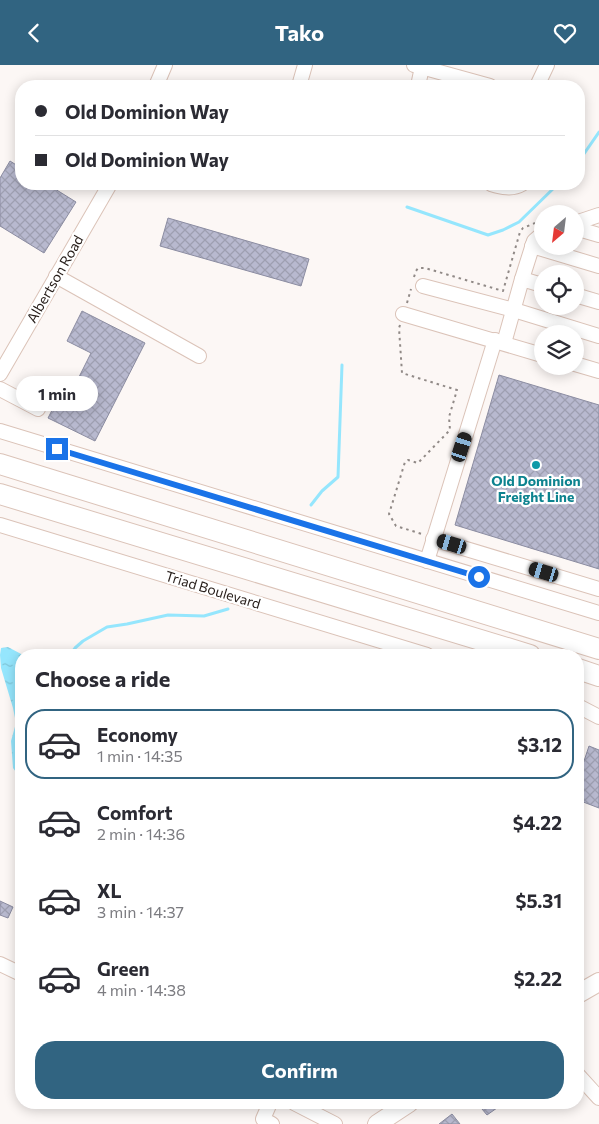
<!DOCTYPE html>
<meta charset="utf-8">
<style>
:root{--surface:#fff;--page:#f2f2f3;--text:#2b2b33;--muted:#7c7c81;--line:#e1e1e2;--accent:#316481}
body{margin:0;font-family:Commissioner,sans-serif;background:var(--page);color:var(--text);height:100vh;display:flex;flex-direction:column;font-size:19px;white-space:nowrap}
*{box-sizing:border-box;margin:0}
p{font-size:16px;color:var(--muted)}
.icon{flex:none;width:28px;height:28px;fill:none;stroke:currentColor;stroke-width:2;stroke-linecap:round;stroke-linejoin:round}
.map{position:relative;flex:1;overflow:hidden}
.panel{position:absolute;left:15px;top:584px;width:569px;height:460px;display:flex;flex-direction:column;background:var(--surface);border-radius:20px;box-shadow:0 2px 12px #0003}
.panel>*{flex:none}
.top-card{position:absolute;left:15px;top:15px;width:570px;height:110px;border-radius:20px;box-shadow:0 2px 12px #0003;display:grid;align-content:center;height:110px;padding:0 20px;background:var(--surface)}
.needle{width:32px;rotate:208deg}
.buttons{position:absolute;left:534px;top:140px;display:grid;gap:10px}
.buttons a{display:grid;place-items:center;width:50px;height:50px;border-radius:50%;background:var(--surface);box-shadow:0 2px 12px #0003;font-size:25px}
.end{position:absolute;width:22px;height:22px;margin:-11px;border:6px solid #1a73e8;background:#fff;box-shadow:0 0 0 2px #fff}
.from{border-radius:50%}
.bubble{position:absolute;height:35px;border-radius:18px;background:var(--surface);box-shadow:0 2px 12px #0003;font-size:16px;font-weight:700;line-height:35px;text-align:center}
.car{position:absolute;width:15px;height:30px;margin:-15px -8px;border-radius:6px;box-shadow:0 0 4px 1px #0007;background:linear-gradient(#222 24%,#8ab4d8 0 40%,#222 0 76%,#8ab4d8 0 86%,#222 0)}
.top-card b{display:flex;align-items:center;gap:18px;height:48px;font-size:19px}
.top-card b+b{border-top:1px solid var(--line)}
.top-card i{width:12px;height:12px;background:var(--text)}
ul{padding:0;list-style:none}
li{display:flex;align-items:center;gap:15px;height:70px;margin:0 10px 8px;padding:0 10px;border:2px solid transparent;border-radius:20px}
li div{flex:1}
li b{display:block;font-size:19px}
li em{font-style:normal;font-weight:700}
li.on{border-color:var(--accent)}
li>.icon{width:45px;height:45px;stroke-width:1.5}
h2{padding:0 20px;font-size:22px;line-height:60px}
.primary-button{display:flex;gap:10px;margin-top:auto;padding:10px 20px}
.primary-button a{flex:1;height:58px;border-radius:20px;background:var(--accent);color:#fff;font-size:20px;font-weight:700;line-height:58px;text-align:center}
header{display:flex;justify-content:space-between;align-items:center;height:65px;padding:0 20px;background:var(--accent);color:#fff;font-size:22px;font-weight:700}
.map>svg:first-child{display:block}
.water{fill:url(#water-ripples)}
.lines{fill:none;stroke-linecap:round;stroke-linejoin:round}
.stream{stroke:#95e6fd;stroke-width:3}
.building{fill:url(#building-cross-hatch);stroke:#8b8ca1}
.minor-casing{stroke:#dbc3b8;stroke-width:16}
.major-casing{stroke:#dbc3b8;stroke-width:20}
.highway-casing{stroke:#dbc3b8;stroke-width:22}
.path{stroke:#918a87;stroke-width:2;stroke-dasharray:2.5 4;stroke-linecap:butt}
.minor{stroke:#fff;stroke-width:14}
.major{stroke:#fff;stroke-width:18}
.highway{stroke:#fff;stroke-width:20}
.route{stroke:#1a73e8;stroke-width:6}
.culture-dot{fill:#0f9aa8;stroke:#fff;stroke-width:2}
.labels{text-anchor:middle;stroke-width:4.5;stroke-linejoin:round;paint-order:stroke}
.street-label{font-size:14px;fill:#261d19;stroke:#fff}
.culture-label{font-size:14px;font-weight:bold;fill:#0d838f;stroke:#fff}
</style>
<header><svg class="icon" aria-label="back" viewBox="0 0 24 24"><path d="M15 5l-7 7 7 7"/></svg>Tako<svg class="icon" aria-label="heart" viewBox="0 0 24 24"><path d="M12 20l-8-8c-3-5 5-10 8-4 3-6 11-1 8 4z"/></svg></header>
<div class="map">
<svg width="599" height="1059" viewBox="0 0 599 1059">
<defs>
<pattern id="water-ripples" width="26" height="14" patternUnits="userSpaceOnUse" patternTransform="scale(1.25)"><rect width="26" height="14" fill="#95e6fd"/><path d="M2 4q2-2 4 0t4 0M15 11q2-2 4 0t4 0" fill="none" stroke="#80c5d8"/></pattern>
<pattern id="building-cross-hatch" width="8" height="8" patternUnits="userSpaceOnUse" patternTransform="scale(1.25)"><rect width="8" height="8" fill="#b8b9cf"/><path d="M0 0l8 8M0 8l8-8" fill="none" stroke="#9e9fb1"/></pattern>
</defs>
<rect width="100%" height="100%" fill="#fcf7f5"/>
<polygon class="water" points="8,582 23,590 21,590 21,714 13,703 11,676 16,658 13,643 1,603 0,590 1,583"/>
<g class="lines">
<g class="stream">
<polyline points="579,96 599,67"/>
<polyline points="407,142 488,170 503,165 519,157 558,119"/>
<polyline points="311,440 322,426 338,412 342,300"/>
<polyline points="70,590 75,583 83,576 107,562 127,559 168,550 204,551 228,544"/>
</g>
</g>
<g class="building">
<polygon points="10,96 21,103 21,119 47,119 76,137 44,188 0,161 0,113"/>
<polygon points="168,153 309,194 301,221 160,181"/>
<polygon points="82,246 145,278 95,376 48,353 62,326 70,330 91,288 67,276"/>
<polygon points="499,310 599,340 599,504 455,460"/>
<polygon points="589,681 599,685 599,743 578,735 578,714"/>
<polygon points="0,836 13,842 8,853 0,850"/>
<polygon points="477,1038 504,1038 487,1050"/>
<polygon points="452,1049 460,1059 439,1059"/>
</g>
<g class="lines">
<defs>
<g id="minor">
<polyline points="414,0 490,21"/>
<polyline points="156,21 165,0"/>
<polyline points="299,21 305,0"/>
<polyline points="418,21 422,2"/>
<polyline points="537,21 547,0"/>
<path d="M491 119C501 122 512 125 522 119"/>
<polyline points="575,158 599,150"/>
<polyline points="575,163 599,170"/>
<polyline points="532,181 599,201"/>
<polyline points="56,211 199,291"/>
<polyline points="522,214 534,176 542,169"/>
<polyline points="423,221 514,245 599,271"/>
<polyline points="575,230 599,237"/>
<polyline points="403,249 542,290"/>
<polyline points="504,278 522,214 542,220"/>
<polyline points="575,299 599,306"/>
<polyline points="0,309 110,119"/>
<polyline points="0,324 38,344"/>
<polyline points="0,366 599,548"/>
<polyline points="0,460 427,590"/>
<polyline points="433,474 599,524"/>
<polyline points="427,496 495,275"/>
<polyline points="578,641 599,652"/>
<polyline points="0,899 21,909"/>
<polyline points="578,1010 599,1033"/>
<polyline points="270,1038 263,1054 272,1059"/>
<polyline points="294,1038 335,1059"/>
</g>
<g id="major">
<polyline points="578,929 599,917"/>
<polyline points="377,1059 409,1038"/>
</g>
<g id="highway">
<polyline points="0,399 599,584"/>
<polyline points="0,429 530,590"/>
<polyline points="578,604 599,611"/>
</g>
</defs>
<use href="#minor" class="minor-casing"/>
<use href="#major" class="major-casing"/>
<use href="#highway" class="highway-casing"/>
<g class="path">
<polyline points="414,212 416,206 418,203 425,203 503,226 520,167 523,163 535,158"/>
<polyline points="407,238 411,224"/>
<polyline points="400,260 399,263 402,308 457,325 449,352 450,365 418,398 408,395 405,397 389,449 396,461 422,469"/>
</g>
<use href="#minor" class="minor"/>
<use href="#major" class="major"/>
<use href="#highway" class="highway"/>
</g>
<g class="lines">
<polyline class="route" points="57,384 479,512"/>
</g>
<circle class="culture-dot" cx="536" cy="400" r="5"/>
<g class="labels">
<g class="street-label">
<text transform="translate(55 214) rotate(-60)" y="5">Albertson Road</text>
<text transform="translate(213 525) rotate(17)" y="5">Triad Boulevard</text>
</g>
<g class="culture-label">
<text x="536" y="421">Old Dominion<tspan x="536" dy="16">Freight Line</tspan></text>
</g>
</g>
</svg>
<div class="buttons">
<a><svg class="needle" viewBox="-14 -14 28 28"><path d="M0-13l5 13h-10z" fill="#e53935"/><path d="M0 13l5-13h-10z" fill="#7c7c81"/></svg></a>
<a><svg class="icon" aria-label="locate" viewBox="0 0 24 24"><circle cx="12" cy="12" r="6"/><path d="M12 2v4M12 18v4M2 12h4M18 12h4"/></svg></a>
<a><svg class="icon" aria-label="layers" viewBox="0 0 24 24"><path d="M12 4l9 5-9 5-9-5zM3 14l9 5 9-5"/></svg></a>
</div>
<i class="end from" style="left:479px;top:512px"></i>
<i class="end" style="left:57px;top:384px"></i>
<div class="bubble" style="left:16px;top:311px;width:82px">1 min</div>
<i class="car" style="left:462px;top:382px;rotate:18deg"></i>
<i class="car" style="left:452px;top:479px;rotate:287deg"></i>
<i class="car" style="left:544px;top:507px;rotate:287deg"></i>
<div class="top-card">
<b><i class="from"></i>Old Dominion Way</b>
<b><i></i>Old Dominion Way</b>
</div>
<section class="panel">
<h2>Choose a ride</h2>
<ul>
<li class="on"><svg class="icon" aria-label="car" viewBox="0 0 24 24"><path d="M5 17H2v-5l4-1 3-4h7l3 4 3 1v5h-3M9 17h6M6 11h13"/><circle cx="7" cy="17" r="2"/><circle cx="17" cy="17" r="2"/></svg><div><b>Economy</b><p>1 min · 14:35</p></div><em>$3.12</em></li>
<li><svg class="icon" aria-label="car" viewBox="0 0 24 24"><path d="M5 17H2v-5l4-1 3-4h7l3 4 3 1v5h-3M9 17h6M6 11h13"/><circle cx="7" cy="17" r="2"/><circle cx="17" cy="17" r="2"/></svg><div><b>Comfort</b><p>2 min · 14:36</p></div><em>$4.22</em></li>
<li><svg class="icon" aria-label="car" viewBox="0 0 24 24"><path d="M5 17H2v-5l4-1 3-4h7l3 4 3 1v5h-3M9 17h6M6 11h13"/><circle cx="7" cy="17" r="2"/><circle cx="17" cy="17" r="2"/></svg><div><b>XL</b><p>3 min · 14:37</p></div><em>$5.31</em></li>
<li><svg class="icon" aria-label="car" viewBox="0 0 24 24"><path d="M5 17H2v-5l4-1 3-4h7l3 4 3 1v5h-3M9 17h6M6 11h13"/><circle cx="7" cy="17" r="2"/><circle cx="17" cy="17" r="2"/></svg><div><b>Green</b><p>4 min · 14:38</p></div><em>$2.22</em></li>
</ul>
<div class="primary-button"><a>Confirm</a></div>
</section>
</div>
